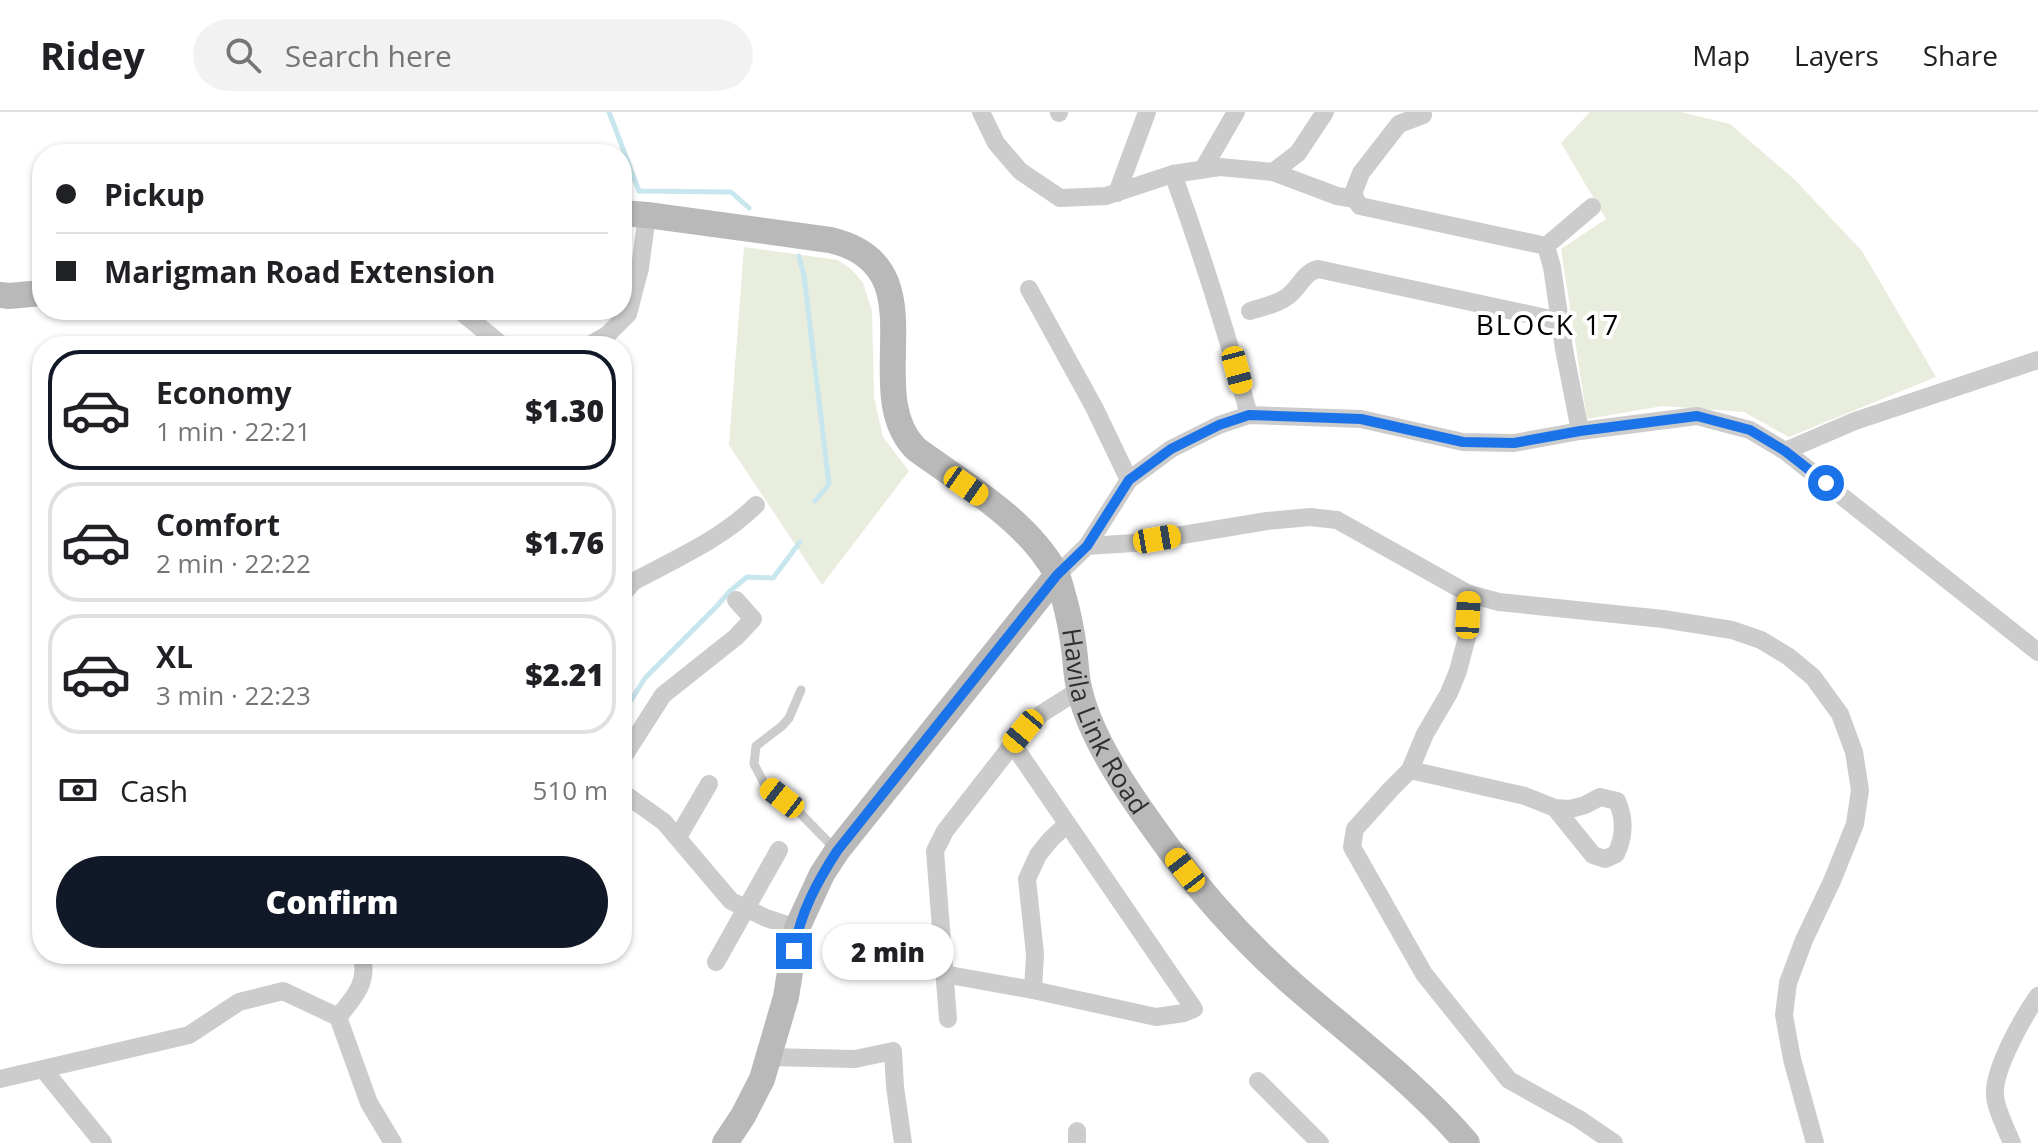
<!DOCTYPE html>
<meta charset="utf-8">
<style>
:root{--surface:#fff;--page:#f2f2f2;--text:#202124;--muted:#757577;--line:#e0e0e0;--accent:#111827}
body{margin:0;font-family:"Open Sans",sans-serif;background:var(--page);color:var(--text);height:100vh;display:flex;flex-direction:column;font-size:30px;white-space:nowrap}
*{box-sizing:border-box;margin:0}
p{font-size:26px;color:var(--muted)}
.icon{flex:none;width:44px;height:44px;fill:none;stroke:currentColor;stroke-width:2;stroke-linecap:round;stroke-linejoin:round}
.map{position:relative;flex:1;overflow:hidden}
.side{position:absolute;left:32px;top:224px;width:600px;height:628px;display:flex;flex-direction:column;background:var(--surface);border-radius:32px;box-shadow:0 2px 6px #0004}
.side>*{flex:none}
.hud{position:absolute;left:32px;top:32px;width:600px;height:176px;border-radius:32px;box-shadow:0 2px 6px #0004;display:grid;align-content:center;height:176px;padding:0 24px;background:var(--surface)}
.end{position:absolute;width:36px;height:36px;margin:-18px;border:10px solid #1a73e8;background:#fff;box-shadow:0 0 0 4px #fff}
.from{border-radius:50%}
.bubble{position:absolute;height:56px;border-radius:28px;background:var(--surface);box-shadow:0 2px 6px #0004;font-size:26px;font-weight:800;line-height:56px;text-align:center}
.car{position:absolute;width:24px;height:48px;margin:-24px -12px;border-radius:10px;box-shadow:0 0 6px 2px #0007;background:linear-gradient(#f5c518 24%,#345 0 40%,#f5c518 0 76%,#345 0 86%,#f5c518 0)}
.hud b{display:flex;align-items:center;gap:28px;height:76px;font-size:30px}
.hud b+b{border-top:2px solid var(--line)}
.hud i{width:20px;height:20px;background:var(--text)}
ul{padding:14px 0 0;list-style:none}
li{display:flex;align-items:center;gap:24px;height:120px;margin:0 16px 12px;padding:0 8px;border:4px solid var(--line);border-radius:32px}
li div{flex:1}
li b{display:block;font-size:30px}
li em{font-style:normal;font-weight:800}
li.current{border-color:var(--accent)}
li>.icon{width:72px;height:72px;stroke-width:1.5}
.pay{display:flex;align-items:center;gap:20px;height:88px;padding:0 24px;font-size:30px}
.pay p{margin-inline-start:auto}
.button{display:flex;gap:16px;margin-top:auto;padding:16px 24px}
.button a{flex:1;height:92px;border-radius:48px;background:var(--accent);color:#fff;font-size:32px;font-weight:800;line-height:92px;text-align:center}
header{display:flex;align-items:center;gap:48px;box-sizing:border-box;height:112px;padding:0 40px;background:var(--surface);border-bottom:2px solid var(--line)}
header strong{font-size:38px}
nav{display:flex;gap:44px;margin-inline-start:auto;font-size:28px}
.search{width:560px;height:72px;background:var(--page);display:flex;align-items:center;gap:20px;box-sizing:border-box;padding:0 28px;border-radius:44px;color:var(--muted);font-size:30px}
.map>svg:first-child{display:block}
.green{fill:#e8eddd}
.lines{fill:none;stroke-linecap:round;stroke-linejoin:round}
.stream{stroke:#c8e6ed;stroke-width:5}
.lane{stroke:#ccc;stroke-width:9}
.street{stroke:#ccc;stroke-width:18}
.secondary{stroke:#b9b9b9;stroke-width:26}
.route{stroke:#1a73e8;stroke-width:10}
.labels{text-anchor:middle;stroke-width:8;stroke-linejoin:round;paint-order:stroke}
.street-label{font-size:26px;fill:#2f2f2f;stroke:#fff}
.neighbourhood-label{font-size:28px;letter-spacing:2px;fill:#000;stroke:#fff}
</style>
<header>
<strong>Ridey</strong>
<div class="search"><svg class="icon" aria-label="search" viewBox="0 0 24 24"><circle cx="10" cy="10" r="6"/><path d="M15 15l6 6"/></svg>Search here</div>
<nav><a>Map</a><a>Layers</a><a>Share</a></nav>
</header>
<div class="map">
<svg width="2038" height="1031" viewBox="0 0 2038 1031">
<rect width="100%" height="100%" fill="#fff"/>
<g class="green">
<polygon points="1590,0 1681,0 1730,12 1795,68 1862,139 1936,265 1789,325 1744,300 1663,294 1587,307 1561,137 1606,107 1561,31"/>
<polygon points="744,135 838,148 852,158 863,171 872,199 874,285 883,325 909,359 822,473 729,333"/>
</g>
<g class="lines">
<g class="stream">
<polyline points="609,0 639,79 731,80 749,96"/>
<polyline points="799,144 804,164 829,372 815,389"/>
<polyline points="622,603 645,566 716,495 730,479 747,465 773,466 800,430"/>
</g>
<polyline class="lane" points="801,578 789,606 782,614 756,634 754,652 765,673 798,699 835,737"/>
<g class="street">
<path d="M981 0 996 31 1020 59 1060 86 1106 84 1173 62C1202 142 1227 222 1249 303"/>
<polyline points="1059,1 1059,0"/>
<polyline points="1423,3 1399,12 1361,61 1354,79 1355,87 1360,94 1546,134"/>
<polyline points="1203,57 1236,0"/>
<polyline points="1273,60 1337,84 1355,87"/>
<polyline points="1173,62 1220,55 1273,60 1298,41 1325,0"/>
<polyline points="1117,81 1147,0"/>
<polyline points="1029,177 1094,295 1129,368"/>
<polyline points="459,198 503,234"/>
<path d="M1250 199C1263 195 1278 192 1288 184 1300 175 1303 161 1318 157L1560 209"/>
<polyline points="588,234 607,223 628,202 640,156 647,103"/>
<polyline points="1580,319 1564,237 1552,155 1546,134 1592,95"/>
<polyline points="1785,339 1855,309 2038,248"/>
<polyline points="1087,434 1134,431 1267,409 1310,405 1337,408 1469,482 1499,490 1663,507 1732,518 1761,528 1789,545 1813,565 1840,602 1854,640 1860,678 1855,712 1832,769 1804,828 1788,871 1784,903 1792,947 1815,1031"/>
<polyline points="1057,463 1087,434 1129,368 1171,337 1219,313 1249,303 1361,307 1463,330 1514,331 1580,319 1697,304 1750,318 1785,339 2038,540"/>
<polyline points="1469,482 1467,525 1458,559 1449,581 1425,622 1410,658 1391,677 1355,717 1352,735 1424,862 1509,968 1579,1007 1614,1031"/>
<path d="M622 483 633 470C675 447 722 427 756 393"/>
<polyline points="622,647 663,583 736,525 753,507 736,488"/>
<path d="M1410 658 1525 684 1555 696 1593 743 1605 747 1616 742C1625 723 1625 707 1617 689L1600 685 1585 693 1570 697 1555 696"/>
<polyline points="622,680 664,710 731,789 766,806 797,816"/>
<polyline points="678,725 709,672"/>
<polyline points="716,850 779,738"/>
<polyline points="944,862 1033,878 1156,905 1184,901 1194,897 1012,631"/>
<polyline points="1033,878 1035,842 1027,767 1038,743 1051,727 1066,713"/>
<path d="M338 905C354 886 370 869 361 842"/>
<polyline points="948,907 935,739 945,719 1023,619 1041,602 1079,578"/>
<polyline points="768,945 855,947 893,939 895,975 903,1031"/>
<polyline points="43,957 103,1031"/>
<polyline points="0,967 189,923 239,890 283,879 338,905 369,991 393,1031"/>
<polyline points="1258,969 1320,1031"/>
<polyline points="1077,1031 1077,1019"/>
<path d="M2012 1031C2007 1019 1995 995 1995 983 1993 958 2023 905 2038 884"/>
</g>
<g class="secondary">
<path id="s1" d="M622 101 647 103 830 128C943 154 857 278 916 337 965 373 1026 407 1056 461 1060 469 1062 480 1065 490 1069 505 1072 521 1074 537 1076 551 1076 566 1080 580 1093 633 1136 692 1169 737 1206 787 1250 835 1297 876 1355 926 1416 972 1467 1031"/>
<polyline points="0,183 9,184 42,181"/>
<polyline points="725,1031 743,1004 762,967 786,885 797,816 822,762 837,739 1057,463"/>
</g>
</g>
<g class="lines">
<path class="route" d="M794 839C800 801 817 770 837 739L1057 463 1087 434 1129 368 1171 337 1219 313 1249 303 1361 307 1463 330 1514 331 1580 319 1697 304 1750 318 1785 339 1826 371"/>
</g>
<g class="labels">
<g class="street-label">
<text dy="9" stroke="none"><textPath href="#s1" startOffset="802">Havila Link Road</textPath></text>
</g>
<g class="neighbourhood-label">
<text x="1548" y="223">BLOCK 17</text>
</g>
</g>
</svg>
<i class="end from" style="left:1826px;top:371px"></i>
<i class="end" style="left:794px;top:839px"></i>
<div class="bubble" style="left:822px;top:812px;width:132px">2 min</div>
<i class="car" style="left:1237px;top:258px;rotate:165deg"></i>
<i class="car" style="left:966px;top:374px;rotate:125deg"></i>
<i class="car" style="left:1157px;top:427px;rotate:80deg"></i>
<i class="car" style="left:1468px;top:503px;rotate:3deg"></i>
<i class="car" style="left:1023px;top:619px;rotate:220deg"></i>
<i class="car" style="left:782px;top:686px;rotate:308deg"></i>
<i class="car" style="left:1185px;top:758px;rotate:322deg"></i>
<div class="hud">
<b><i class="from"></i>Pickup</b>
<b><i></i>Marigman Road Extension</b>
</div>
<section class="side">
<ul>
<li class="current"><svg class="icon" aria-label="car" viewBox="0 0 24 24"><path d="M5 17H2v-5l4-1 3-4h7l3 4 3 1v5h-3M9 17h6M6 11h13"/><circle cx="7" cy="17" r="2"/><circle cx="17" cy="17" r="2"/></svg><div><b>Economy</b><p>1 min · 22:21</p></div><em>$1.30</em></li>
<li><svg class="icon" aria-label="car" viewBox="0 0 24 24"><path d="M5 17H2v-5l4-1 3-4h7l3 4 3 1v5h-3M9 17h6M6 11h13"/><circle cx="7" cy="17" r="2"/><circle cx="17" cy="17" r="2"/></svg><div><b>Comfort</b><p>2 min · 22:22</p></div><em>$1.76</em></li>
<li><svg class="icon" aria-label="car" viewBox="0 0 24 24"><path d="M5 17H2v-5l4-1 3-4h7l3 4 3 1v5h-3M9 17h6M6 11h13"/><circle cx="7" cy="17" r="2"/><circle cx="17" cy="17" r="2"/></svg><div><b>XL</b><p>3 min · 22:23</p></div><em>$2.21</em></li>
</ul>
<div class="pay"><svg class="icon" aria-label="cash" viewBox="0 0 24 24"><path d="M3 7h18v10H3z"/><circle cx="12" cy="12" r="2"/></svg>Cash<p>510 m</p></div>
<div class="button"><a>Confirm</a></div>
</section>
</div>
